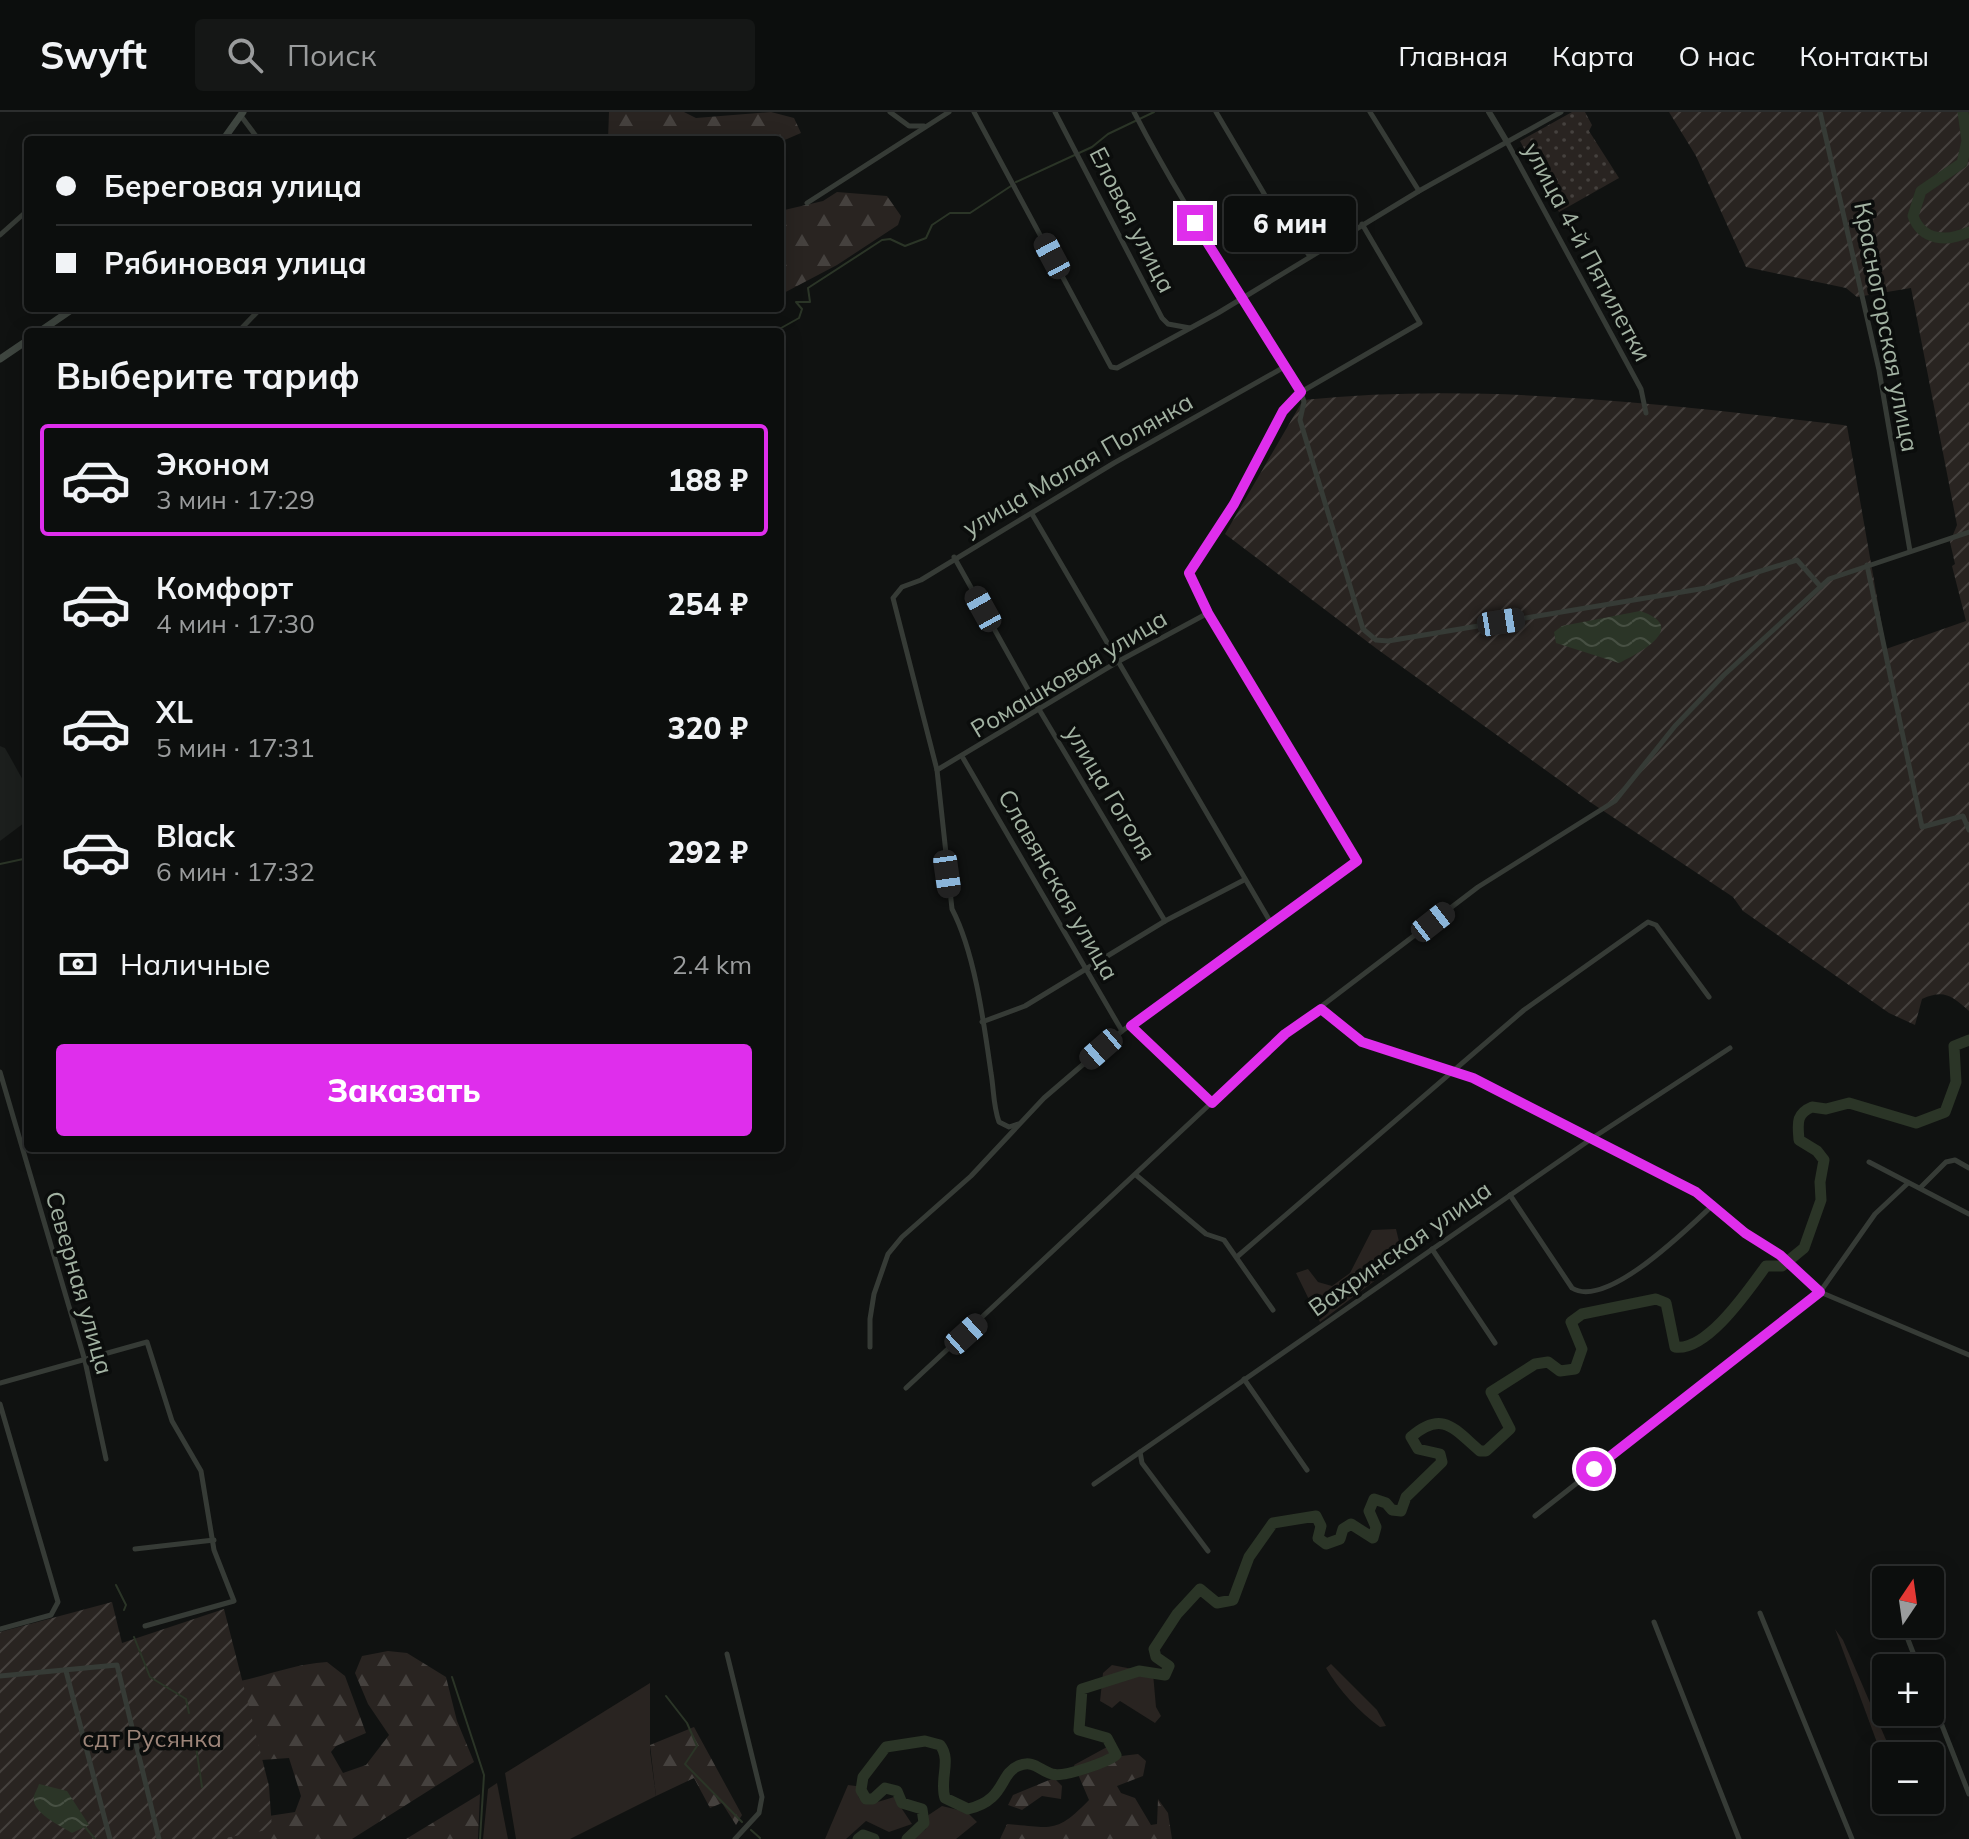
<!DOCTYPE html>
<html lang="ru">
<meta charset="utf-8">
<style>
:root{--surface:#0c0e0d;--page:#151716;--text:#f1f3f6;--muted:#9a9c9d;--line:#2c2e2e;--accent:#df2eec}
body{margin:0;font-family:Mulish,sans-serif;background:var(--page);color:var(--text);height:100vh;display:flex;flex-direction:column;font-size:30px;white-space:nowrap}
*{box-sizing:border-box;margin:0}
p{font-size:26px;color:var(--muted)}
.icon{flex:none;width:44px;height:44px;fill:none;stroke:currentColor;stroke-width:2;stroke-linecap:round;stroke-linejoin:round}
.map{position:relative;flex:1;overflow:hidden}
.side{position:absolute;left:24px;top:216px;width:760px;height:824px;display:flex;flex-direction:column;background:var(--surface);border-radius:8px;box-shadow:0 4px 20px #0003,0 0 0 2px var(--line)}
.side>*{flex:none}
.guide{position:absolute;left:24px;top:24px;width:760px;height:176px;border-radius:8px;box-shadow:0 4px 20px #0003,0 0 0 2px var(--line);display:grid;align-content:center;height:176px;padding:0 32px;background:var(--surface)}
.needle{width:52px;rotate:13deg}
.buttons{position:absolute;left:1872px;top:1454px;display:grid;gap:16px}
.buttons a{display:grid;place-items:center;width:72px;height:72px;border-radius:8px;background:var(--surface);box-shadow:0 4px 20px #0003,0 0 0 2px var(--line);font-size:40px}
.end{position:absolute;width:36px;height:36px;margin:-18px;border:10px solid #df2eec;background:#fff;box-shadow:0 0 0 4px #fff}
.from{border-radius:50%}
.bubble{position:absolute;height:56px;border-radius:8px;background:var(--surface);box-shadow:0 4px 20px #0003,0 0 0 2px var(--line);font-size:26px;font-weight:800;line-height:56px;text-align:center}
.car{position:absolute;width:24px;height:48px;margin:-24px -12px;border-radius:10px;box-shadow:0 0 6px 2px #0007;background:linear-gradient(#222 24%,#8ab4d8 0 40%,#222 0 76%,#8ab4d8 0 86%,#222 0)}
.guide b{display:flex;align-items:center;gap:28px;height:76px;font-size:30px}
.guide b+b{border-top:2px solid var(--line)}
.guide i{width:20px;height:20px;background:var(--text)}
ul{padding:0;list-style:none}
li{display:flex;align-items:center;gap:24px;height:112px;margin:0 16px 12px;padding:0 16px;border:4px solid transparent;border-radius:8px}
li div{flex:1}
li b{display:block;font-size:30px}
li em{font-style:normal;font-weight:800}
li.selected{border-color:var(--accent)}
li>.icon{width:72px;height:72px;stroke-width:1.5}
h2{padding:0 32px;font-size:36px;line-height:96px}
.pay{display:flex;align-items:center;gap:20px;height:88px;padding:0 32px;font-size:30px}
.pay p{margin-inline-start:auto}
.action{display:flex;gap:16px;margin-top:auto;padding:16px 32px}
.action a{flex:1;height:92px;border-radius:8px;background:var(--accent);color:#fff;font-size:32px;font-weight:800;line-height:92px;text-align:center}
header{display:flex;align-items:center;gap:48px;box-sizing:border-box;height:112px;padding:0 40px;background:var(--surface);border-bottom:2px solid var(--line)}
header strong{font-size:38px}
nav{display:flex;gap:44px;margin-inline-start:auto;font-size:28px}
.search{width:560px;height:72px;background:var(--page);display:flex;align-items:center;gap:20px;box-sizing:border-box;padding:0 28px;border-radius:8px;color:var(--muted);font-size:30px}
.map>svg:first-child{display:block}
.built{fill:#1c1f1d}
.grass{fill:#292421}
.forest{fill:url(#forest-firs)}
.park{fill:url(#park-dots)}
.garden{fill:url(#garden-furrows)}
.water{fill:url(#water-waves)}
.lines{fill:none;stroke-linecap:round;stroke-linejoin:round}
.stream{stroke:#2b3527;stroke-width:2}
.river{stroke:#2b3527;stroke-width:11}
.minor{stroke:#363b36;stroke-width:5}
.tertiary{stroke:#363b36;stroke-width:6}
.secondary{stroke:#3f4640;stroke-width:7}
.route{stroke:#df2eec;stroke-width:10}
.labels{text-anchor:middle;stroke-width:7;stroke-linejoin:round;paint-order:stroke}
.street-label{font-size:24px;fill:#a2b2a2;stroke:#0b0d0c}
.park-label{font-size:24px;fill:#9d8579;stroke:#0b0d0c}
</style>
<header>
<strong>Swyft</strong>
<div class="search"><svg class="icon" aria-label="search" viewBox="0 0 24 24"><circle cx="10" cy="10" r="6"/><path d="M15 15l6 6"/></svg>Поиск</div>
<nav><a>Главная</a><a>Карта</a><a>О нас</a><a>Контакты</a></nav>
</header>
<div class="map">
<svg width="1969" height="1727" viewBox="0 0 1969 1727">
<defs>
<pattern id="forest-firs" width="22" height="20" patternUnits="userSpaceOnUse" patternTransform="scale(2)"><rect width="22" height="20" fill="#292421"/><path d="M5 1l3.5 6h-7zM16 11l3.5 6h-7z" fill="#45413e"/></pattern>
<pattern id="park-dots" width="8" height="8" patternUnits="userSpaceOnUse" patternTransform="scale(2)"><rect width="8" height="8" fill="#292421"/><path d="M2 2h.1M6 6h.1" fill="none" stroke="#45413e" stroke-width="1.8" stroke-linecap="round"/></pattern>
<pattern id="garden-furrows" width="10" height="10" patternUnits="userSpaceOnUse" patternTransform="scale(2)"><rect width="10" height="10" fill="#292421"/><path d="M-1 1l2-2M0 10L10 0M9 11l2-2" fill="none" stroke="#45413e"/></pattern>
<pattern id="water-waves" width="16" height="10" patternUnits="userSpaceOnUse" patternTransform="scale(2)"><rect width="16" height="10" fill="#2b3527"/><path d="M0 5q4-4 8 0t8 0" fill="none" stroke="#475043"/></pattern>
</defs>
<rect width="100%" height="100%" fill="#101211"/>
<polygon class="built" points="0,634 5,636 28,677 28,708 0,729"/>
<g class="grass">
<polygon points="1396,1117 1402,1142 1389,1158 1320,1210 1296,1161 1308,1157 1318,1170 1332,1174 1350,1161 1372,1118"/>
<polygon points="1835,1517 1843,1528 1893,1644 1886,1644 1886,1655"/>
<path d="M1331 1552 1377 1598 1386 1614 1380 1615C1359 1600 1339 1578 1326 1556Z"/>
<polygon points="1112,1553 1153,1561 1156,1595 1161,1604 1155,1611 1120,1589 1112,1596 1100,1589 1103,1561"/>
<polygon points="650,1571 650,1639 656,1684 570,1727 516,1727 505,1661"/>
<polygon points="497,1671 508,1727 483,1727 488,1677"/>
<polygon points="848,1673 856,1674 859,1686 871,1692 894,1685 912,1712 889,1720 866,1709 846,1727 825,1727"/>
<polygon points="942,1694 967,1700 977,1710 956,1727 911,1727 926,1717 927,1704"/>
</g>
<g class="forest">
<polygon points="609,0 684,0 696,6 771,0 794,6 801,21 780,30 608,28"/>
<polygon points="837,80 887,84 901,104 898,113 837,153 780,183 780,99 823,89"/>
<path d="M388 1539 407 1541 446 1565 457 1609 474 1650 352 1727H206L215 1712 295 1700 301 1684 289 1646 261 1648 223 1572C261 1567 286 1553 327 1550L345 1564 366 1621 336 1634 331 1640 343 1661 366 1653 389 1623 368 1592 355 1561 362 1544Z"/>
<polygon points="694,1615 742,1703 736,1713 722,1691 710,1696 694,1666 656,1684 650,1633"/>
<path d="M1107 1635 1113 1645 1138 1642 1146 1649 1143 1664 1117 1674 1121 1681 1135 1686 1151 1713 1157 1712 1158 1687 1168 1701 1172 1727H1000L1007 1712C1052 1715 1055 1723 1089 1688L1074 1653Z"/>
<polygon points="1054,1666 1062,1674 1061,1687 1042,1684 1022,1698 1008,1693 1013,1683"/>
<polygon points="480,1682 478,1727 406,1727"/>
</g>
<polygon class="park" points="1572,0 1585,0 1592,13 1589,19 1619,66 1559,100 1520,29"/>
<g class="garden">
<path d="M1669 0H1969V899C1952 884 1944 877 1922 887L1915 913 1889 901 1743 799 1733 785 1590 690 1377 537 1225 422 1303 288C1482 270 1665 292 1843 313L1847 314 1886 537 1966 509 1952 454 1955 452 1950 430 1957 413 1911 176 1857 185 1846 176 1746 155 1696 44Z"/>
<polygon points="112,1490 122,1531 224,1497 269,1674 272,1717 220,1727 0,1727 0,1520"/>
</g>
<g class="water">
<path d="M1640 499C1689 515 1641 540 1619 551L1556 531 1554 520 1562 514Z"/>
<path d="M39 1672 67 1679 89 1713 72 1721C61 1714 30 1700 34 1684 35 1680 38 1676 39 1672Z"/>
</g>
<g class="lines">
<g class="stream">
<polyline points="1016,70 1092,35 1108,22 1154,0"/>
<polyline points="774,220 799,206 802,197 796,190 810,190 808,176 882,128 890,127 905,134 926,126 932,113 950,101 970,101 1011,74"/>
<polyline points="0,752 28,746"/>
<polyline points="116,1473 126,1493 124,1498"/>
<polyline points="134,1525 150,1565 186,1587 189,1601"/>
<polyline points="452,1565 484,1663 480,1727"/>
<polyline points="666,1584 687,1611 697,1634 685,1652 742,1710"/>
<polyline points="194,1621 202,1675"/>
<polyline points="85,1715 95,1727"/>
<polyline points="751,1718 760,1726"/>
</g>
<g class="river">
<path d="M1963 0 1967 29 1962 51 1921 79 1913 104C1922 129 1947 130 1969 120"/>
<polyline points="858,1727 863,1723 874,1727"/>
<path d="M907 1727 924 1711 922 1697 902 1691 897 1679 885 1676 873 1687H866L861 1678 863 1665 886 1635 925 1629 940 1633C952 1648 939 1668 945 1686L968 1697C1006 1688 999 1662 1018 1654 1034 1647 1040 1659 1052 1662 1063 1666 1107 1650 1116 1643L1107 1626 1079 1618 1082 1577 1139 1559 1165 1563 1169 1554 1156 1545 1154 1537 1177 1502 1200 1477 1217 1491 1233 1488 1249 1445 1273 1411 1316 1404 1321 1414 1318 1426 1326 1432 1340 1427 1343 1417 1351 1412 1373 1426 1376 1415 1369 1399 1374 1387 1386 1391 1392 1398 1401 1399 1406 1385 1442 1350 1440 1342 1418 1337 1411 1325C1443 1297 1455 1318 1480 1339H1486L1510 1317 1491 1280 1535 1252 1548 1250 1560 1259 1575 1257 1582 1237 1571 1210 1582 1202 1656 1187 1666 1191 1675 1235C1707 1240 1749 1177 1766 1154H1782L1804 1136 1821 1088 1820 1070 1824 1048 1817 1039 1799 1028C1798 1013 1795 1002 1812 995L1826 997 1849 991 1916 1011 1945 1000 1956 970 1954 934 1969 928"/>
</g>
<g class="minor">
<polyline points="890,0 909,14 924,14"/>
<polyline points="974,0 1111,255 1117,256 1218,201 1419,79 1561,0"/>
<polyline points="1055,0 1162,206 1168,212 1190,216"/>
<path d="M1134 0C1184 97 1245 186 1301 280L1304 290 1300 308 1363 517 1376 528 1388 529 1706 476 1797 448 1821 475"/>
<polyline points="1216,0 1269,90 1309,143"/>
<polyline points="1370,0 1419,79"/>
<polyline points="1820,0 1879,258 1910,439"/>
<polyline points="241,4 259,28"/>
<polyline points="1507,30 1641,277 1646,301"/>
<polyline points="807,91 949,0"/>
<polyline points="0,123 28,98"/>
<polyline points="238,220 261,196"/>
<polyline points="1032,402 1271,811"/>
<polyline points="954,445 1040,599 1165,809"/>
<polyline points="1867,453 1922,715 1963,704 1969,718"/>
<polyline points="963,646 1122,919"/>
<polyline points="937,658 1119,549 1208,501"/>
<polyline points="1321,897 1362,930 1473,966 1696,1080 1745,1121 1780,1143 1820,1180 1969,1243"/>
<polyline points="982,910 1025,894 1165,809 1244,768"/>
<polyline points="1131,914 1211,990"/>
<polyline points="0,960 85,1249 106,1347"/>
<path d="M1018 1012 1009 1015 999 1010C993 993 994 978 991 961 984 912 975 841 952 797L937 658 893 486 902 475 921 468 1114 351 1286 254"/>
<polyline points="1869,1050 1969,1102"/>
<polyline points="1136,1063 1206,1122 1224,1128 1273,1198"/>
<polyline points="1921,1075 1946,1050 1955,1048 1969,1056"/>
<path d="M1510 1083 1572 1176C1607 1198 1689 1115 1714 1092"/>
<polyline points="1432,1137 1495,1231"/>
<polyline points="1238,1144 1524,898 1648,810 1656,813 1709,885"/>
<polyline points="870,1235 870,1207 874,1182 888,1142 902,1125 971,1064 1044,986 1122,919 1357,749 1208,501 1189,461 1221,415 1283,299 1301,280 1420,211 1362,112"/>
<polyline points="1244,1267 1307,1358"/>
<polyline points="0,1271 147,1230 172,1309 201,1359 214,1438 234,1489 145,1514"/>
<polyline points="906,1276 1285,922 1478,775 1615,689 1675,614 1724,563 1829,467 1969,420"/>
<polyline points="0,1292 58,1490 51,1503 0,1517"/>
<polyline points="1140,1340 1142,1351 1208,1439"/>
<polyline points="1094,1372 1594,1025 1730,936"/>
<polyline points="1535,1404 1820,1180 1875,1102 1907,1072"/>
<polyline points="135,1437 214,1428"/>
<polyline points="1760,1501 1852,1727"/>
<polyline points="1654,1510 1739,1727"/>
<polyline points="1902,1512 1919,1556"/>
<polyline points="727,1542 762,1685 759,1701 735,1727"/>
<polyline points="66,1559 110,1727"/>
<polyline points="0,1564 117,1553 159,1727"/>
<polyline points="1930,1583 1969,1682"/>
</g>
<polyline class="tertiary" points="1489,0 1507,30"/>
<g class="secondary">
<polyline points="223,28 243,0"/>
<polyline points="39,220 74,196"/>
<polyline points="0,247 28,228"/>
</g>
</g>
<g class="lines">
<polyline class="route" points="1195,111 1301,280 1283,299 1234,392 1189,461 1208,501 1357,749 1131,914 1212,991 1285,922 1321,897 1362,930 1473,966 1696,1080 1745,1121 1780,1143 1820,1180 1594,1357"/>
</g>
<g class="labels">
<g class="street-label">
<text transform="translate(1132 108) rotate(63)" y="8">Еловая улица</text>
<text transform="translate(1587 140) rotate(62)" y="8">улица 4-й Пятилетки</text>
<text transform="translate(1886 215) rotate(79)" y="8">Красногорская улица</text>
<text transform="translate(1078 353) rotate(-30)" y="8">улица Малая Полянка</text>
<text transform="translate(1069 562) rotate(-31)" y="8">Ромашковая улица</text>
<text transform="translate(1110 681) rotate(59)" y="8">улица Гоголя</text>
<text transform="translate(1058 773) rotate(60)" y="8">Славянская улица</text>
<text transform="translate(1400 1137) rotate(-35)" y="8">Вахринская улица</text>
<text transform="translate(79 1171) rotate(74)" y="8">Северная улица</text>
</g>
<g class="park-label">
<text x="152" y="1635">сдт Русянка</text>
</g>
</g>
</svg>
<div class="buttons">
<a><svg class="needle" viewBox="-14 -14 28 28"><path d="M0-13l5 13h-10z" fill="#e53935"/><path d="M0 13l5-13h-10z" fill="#9a9c9d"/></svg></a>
<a>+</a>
<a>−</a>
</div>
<i class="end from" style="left:1594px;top:1357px"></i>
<i class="end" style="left:1195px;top:111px"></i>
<div class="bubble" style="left:1224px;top:84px;width:132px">6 мин</div>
<i class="car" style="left:1052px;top:144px;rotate:332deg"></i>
<i class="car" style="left:983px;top:497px;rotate:331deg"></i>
<i class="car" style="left:1501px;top:510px;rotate:81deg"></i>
<i class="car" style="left:947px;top:762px;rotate:172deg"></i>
<i class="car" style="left:1433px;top:810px;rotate:52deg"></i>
<i class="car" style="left:1101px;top:937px;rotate:229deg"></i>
<i class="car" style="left:966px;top:1222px;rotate:48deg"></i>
<div class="guide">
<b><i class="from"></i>Береговая улица</b>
<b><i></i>Рябиновая улица</b>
</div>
<section class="side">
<h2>Выберите тариф</h2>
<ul>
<li class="selected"><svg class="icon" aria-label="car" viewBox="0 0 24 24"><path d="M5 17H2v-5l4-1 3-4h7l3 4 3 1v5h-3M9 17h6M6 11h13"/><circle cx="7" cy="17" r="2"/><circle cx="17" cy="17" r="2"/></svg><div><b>Эконом</b><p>3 мин · 17:29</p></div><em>188 ₽</em></li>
<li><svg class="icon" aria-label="car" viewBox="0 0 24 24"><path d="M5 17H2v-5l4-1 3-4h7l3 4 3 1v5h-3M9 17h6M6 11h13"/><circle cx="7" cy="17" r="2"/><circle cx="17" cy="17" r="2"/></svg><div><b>Комфорт</b><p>4 мин · 17:30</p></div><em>254 ₽</em></li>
<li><svg class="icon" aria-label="car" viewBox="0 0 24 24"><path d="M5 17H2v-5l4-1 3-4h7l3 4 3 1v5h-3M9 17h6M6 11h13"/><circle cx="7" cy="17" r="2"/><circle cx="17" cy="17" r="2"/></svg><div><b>XL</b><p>5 мин · 17:31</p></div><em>320 ₽</em></li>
<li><svg class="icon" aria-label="car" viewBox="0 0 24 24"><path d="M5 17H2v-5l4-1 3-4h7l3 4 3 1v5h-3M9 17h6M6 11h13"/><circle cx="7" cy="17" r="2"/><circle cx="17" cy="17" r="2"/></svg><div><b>Black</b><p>6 мин · 17:32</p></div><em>292 ₽</em></li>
</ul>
<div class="pay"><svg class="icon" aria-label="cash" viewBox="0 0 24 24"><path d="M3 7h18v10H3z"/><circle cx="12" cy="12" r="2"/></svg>Наличные<p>2.4 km</p></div>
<div class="action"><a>Заказать</a></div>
</section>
</div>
